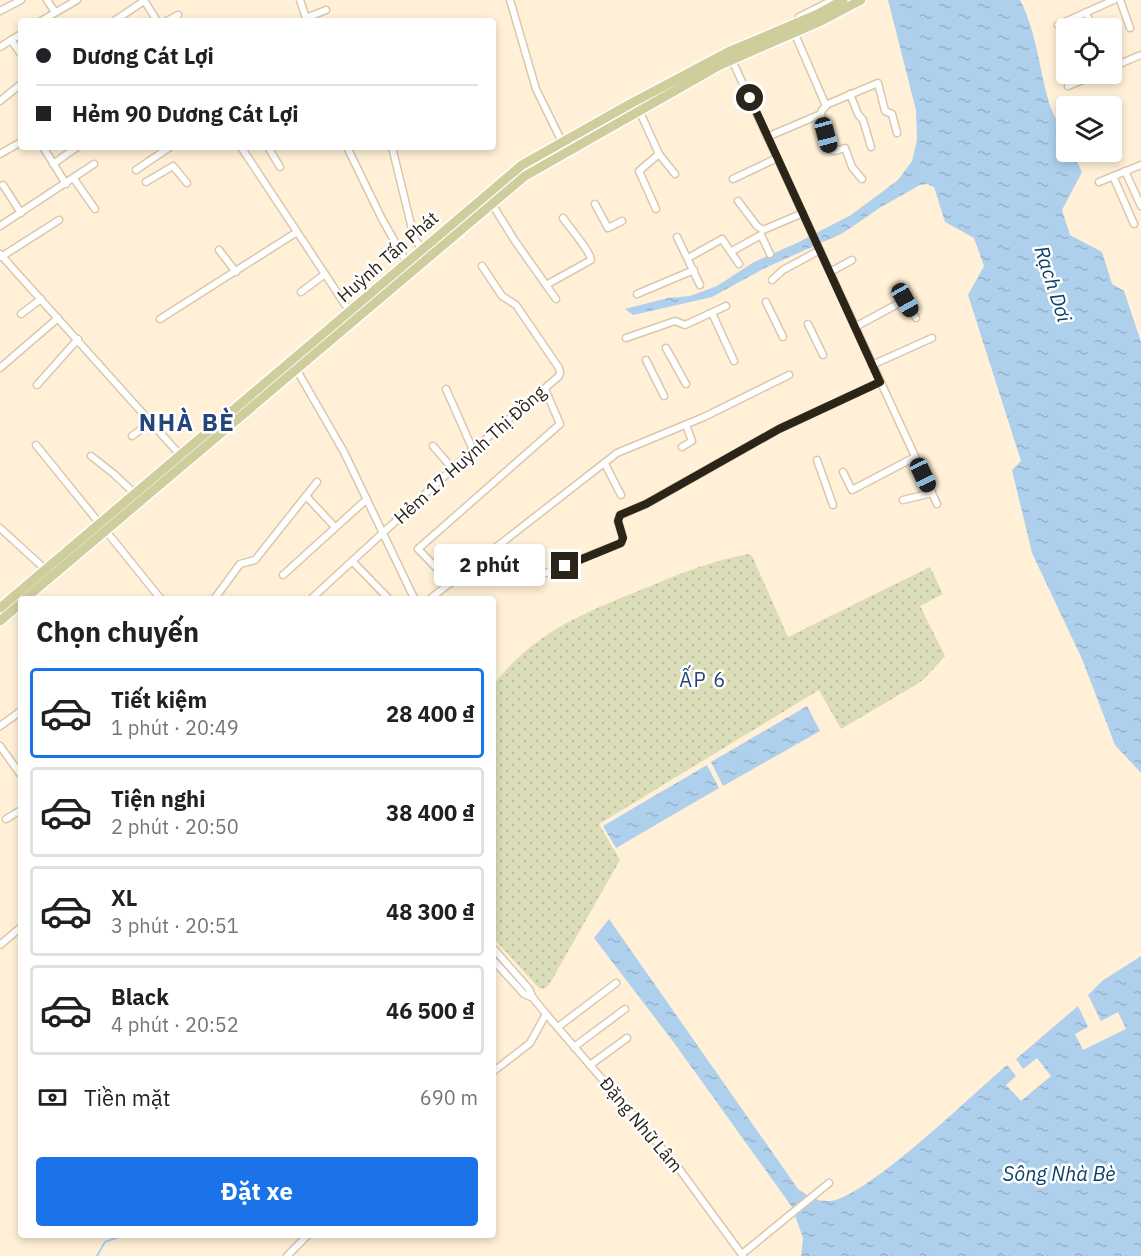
<!DOCTYPE html>
<html lang="vi">
<meta charset="utf-8">
<style>
:root{--surface:#fff;--page:#f6f6f6;--text:#202124;--muted:#757577;--line:#e0e0e0;--accent:#1a73e8}
body{margin:0;font-family:"IBM Plex Sans",sans-serif;background:var(--page);color:var(--text);height:100vh;display:flex;flex-direction:column;font-size:22px;white-space:nowrap}
*{box-sizing:border-box;margin:0}
p{font-size:20px;color:var(--muted)}
.icon{flex:none;width:33px;height:33px;fill:none;stroke:currentColor;stroke-width:2;stroke-linecap:round;stroke-linejoin:round}
.map{position:relative;flex:1;overflow:hidden}
.panel{position:absolute;left:18px;top:596px;width:478px;height:642px;display:flex;flex-direction:column;background:var(--surface);border-radius:6px;box-shadow:0 3px 9px #0003}
.panel>*{flex:none}
.hud{position:absolute;left:18px;top:18px;width:478px;height:132px;border-radius:6px;box-shadow:0 3px 9px #0003;display:grid;align-content:center;height:132px;padding:0 18px;background:var(--surface)}
.tools{position:absolute;left:1056px;top:18px;display:grid;gap:12px}
.tools a{display:grid;place-items:center;width:66px;height:66px;border-radius:6px;background:var(--surface);box-shadow:0 3px 9px #0003;font-size:30px}
.end{position:absolute;width:27px;height:27px;margin:-14px;border:8px solid #2b2419;background:#fff;box-shadow:0 0 0 3px #fff}
.from{border-radius:50%}
.bubble{position:absolute;height:42px;border-radius:6px;background:var(--surface);box-shadow:0 3px 9px #0003;font-size:20px;font-weight:700;line-height:42px;text-align:center}
.car{position:absolute;width:18px;height:36px;margin:-18px -9px;border-radius:8px;box-shadow:0 0 4px 2px #0007;background:linear-gradient(#222 24%,#8ab4d8 0 40%,#222 0 76%,#8ab4d8 0 86%,#222 0)}
.hud b{display:flex;align-items:center;gap:21px;height:57px;font-size:22px}
.hud b+b{border-top:2px solid var(--line)}
.hud i{width:15px;height:15px;background:var(--text)}
ul{padding:0;list-style:none}
li{display:flex;align-items:center;gap:18px;height:90px;margin:0 12px 9px;padding:0 6px;border:3px solid var(--line);border-radius:6px}
li div{flex:1}
li b{display:block;font-size:22px}
li em{font-style:normal;font-weight:700}
li.active{border-color:var(--accent)}
li>.icon{width:54px;height:54px;stroke-width:1.5}
h2{padding:0 18px;font-size:27px;line-height:72px}
.pay{display:flex;align-items:center;gap:15px;height:66px;padding:0 18px;font-size:22px}
.pay p{margin-inline-start:auto}
.action{display:flex;gap:12px;margin-top:auto;padding:12px 18px}
.action a{flex:1;height:69px;border-radius:6px;background:var(--accent);color:#fff;font-size:24px;font-weight:700;line-height:69px;text-align:center}
.map>svg:first-child{display:block}
.grass{fill:url(#grass-dots)}
.water{fill:url(#water-ripples)}
.lines{fill:none;stroke-linecap:round;stroke-linejoin:round}
.stream{stroke:#aed0ed;stroke-width:2}
.minor-casing{stroke:#dac8aa;stroke-width:9}
.primary-casing{stroke:#fff;stroke-width:12}
.minor{stroke:#fff;stroke-width:6}
.primary{stroke:#d0cd9d;stroke-width:9}
.route{stroke:#2b2419;stroke-width:8}
.labels{text-anchor:middle;stroke-width:5;stroke-linejoin:round;paint-order:stroke}
.street-label{font-size:18px;fill:#2b2419;stroke:#fff}
.water-label{font-size:20px;font-style:italic;fill:#0a4167;stroke:#fff}
.neighbourhood-label{font-size:20px;letter-spacing:1.5px;fill:#25467c;stroke:#fff}
.district-label{font-size:24px;font-weight:bold;letter-spacing:1.5px;fill:#25467c;stroke:#fff}
</style>
<div class="map">
<svg width="1141" height="1256" viewBox="0 0 1141 1256">
<defs>
<pattern id="grass-dots" width="8" height="8" patternUnits="userSpaceOnUse" patternTransform="scale(1.5)"><rect width="8" height="8" fill="#daddb8"/><path d="M2 2h.1M6 6h.1" fill="none" stroke="#bbbe9e" stroke-width="1.8" stroke-linecap="round"/></pattern>
<pattern id="water-ripples" width="26" height="14" patternUnits="userSpaceOnUse" patternTransform="scale(1.5)"><rect width="26" height="14" fill="#aed0ed"/><path d="M2 4q2-2 4 0t4 0M15 11q2-2 4 0t4 0" fill="none" stroke="#96b2cb"/></pattern>
</defs>
<rect width="100%" height="100%" fill="#fff0d7"/>
<path class="grass" d="M749 554 752 556 788 637 930 567 943 594 920 606 945 656 924 679 914 686 841 729 819 690 599 824 620 860 549 985 543 989 539 988 494 939V684C537 630 586 612 648 587 681 573 714 560 749 554Z"/>
<g class="water">
<path d="M888 0H1020C1036 31 1039 66 1048 99 1053 118 1066 132 1066 152H1072L1082 172 1062 210 1070 235 1102 252 1112 284 1124 291 1141 342V773L1115 745 1082 659 1032 553 1012 470 1021 461 968 295 984 266 974 238 945 222 934 187 927 184 920 185 881 207 843 233 765 268 712 297 633 315 625 309 668 298 690 296 717 286 754 262 799 242 851 215 898 180 912 161 917 140 916 110Z"/>
<polygon points="807,706 820,731 723,786 711,762"/>
<polygon points="707,765 719,788 616,848 603,826"/>
<path d="M609 919 798 1189C809 1196 817 1202 831 1201 868 1196 974 1093 1007 1065L1016 1076 1006 1085 1021 1101 1051 1076 1037 1058 1023 1069 1016 1059 1078 1006 1088 1027 1075 1034 1083 1050 1126 1029 1118 1012 1101 1021 1088 995 1102 981 1141 956V1256H801L803 1238 792 1207 672 1040 594 938Z"/>
</g>
<g class="lines">
<polyline class="stream" points="97,1256 105,1242 127,1234"/>
<defs>
<g id="minor">
<polyline points="47,0 55,12"/>
<polyline points="144,0 157,21"/>
<polyline points="300,0 306,18 326,10"/>
<polyline points="510,0 536,89 562,142"/>
<polyline points="1120,0 1130,28"/>
<polyline points="0,11 21,0"/>
<polyline points="1086,12 1092,28"/>
<polyline points="799,17 833,0"/>
<polyline points="41,21 77,0"/>
<polyline points="114,21 144,1"/>
<polyline points="167,21 178,15"/>
<polyline points="1058,25 1114,0"/>
<polyline points="794,32 826,106"/>
<polyline points="11,40 21,54"/>
<polyline points="0,47 21,34"/>
<polyline points="731,58 937,504"/>
<polyline points="1112,67 1141,55"/>
<polyline points="1068,86 1097,74"/>
<polyline points="850,94 858,114 863,120 871,147"/>
<polyline points="0,101 21,84"/>
<polyline points="639,110 659,154 639,171 656,209"/>
<polyline points="821,114 830,149 835,151 845,148 852,167 862,179"/>
<polyline points="767,137 821,114 822,110 828,104 878,83 885,111 892,114 897,133"/>
<polyline points="43,147 66,184"/>
<polyline points="241,147 350,312"/>
<polyline points="268,147 280,167"/>
<polyline points="347,147 382,219 407,263"/>
<polyline points="392,147 414,237 422,250"/>
<polyline points="0,154 21,142"/>
<polyline points="659,154 675,174"/>
<polyline points="53,164 77,147"/>
<polyline points="136,170 170,147"/>
<polyline points="1125,171 1141,206"/>
<polyline points="1113,176 1134,224"/>
<polyline points="74,179 95,209"/>
<polyline points="733,179 777,158"/>
<polyline points="146,182 173,166 187,183"/>
<polyline points="1099,182 1141,165"/>
<polyline points="3,185 21,213"/>
<polyline points="738,201 757,226 763,230 803,213"/>
<polyline points="492,204 515,241 556,299"/>
<polyline points="595,204 608,228 622,221"/>
<polyline points="0,226 94,164"/>
<polyline points="677,237 700,285"/>
<polyline points="219,250 236,272"/>
<polyline points="732,251 761,235 770,254"/>
<polyline points="0,254 181,456"/>
<polyline points="1,257 59,220"/>
<polyline points="688,258 722,239 739,264"/>
<polyline points="830,272 852,260"/>
<polyline points="772,280 783,270 820,250"/>
<path d="M546 285 591 260C591 252 569 227 563 218"/>
<polyline points="301,292 325,274"/>
<polyline points="637,294 694,270"/>
<polyline points="766,302 783,337"/>
<polyline points="712,313 734,361"/>
<polyline points="21,314 41,299"/>
<polyline points="160,319 297,232"/>
<polyline points="808,324 823,355"/>
<polyline points="855,327 905,300 916,318"/>
<polyline points="626,338 675,321 685,325 726,306"/>
<polyline points="666,348 686,384"/>
<polyline points="646,360 664,396"/>
<polyline points="872,365 932,338"/>
<polyline points="295,367 344,452 414,598"/>
<polyline points="0,368 58,318"/>
<polyline points="37,385 78,339"/>
<polyline points="446,389 473,450"/>
<polyline points="132,436 151,422"/>
<polyline points="36,445 100,524"/>
<polyline points="433,446 453,469"/>
<polyline points="682,447 692,441 686,425"/>
<polyline points="91,456 114,474 135,494"/>
<polyline points="817,460 833,505"/>
<polyline points="605,464 621,495"/>
<polyline points="843,472 852,490 915,457"/>
<polyline points="306,496 335,527"/>
<polyline points="903,500 932,493"/>
<polyline points="0,528 46,570"/>
<polyline points="106,531 160,598"/>
<polyline points="352,561 388,598"/>
<polyline points="546,573 621,543 623,538 618,521 620,515 646,504 779,429 880,382"/>
<polyline points="283,575 367,499"/>
<polyline points="451,583 418,549 560,424 545,389"/>
<polyline points="215,598 240,564 255,560 317,482"/>
<polyline points="312,598 473,450 559,376 560,373 559,368 516,305 502,296 482,266"/>
<polyline points="431,598 617,453 704,417 789,375"/>
<polyline points="0,726 21,711"/>
<polyline points="0,746 21,775"/>
<polyline points="6,819 21,810"/>
<polyline points="0,945 21,927"/>
<polyline points="494,949 529,989 533,998 546,1014 677,1166 743,1256"/>
<polyline points="494,961 524,994 533,998"/>
<polyline points="558,1027 616,983"/>
<polyline points="574,1047 625,1009"/>
<polyline points="590,1065 627,1038"/>
<polyline points="494,1071 530,1043 546,1014"/>
<polyline points="742,1254 829,1183"/>
<polyline points="287,1256 309,1234"/>
</g>
<g id="primary">
<polyline points="26,598 525,176 720,65 821,21 861,0"/>
<polyline points="0,608 522,165 630,104 728,52 818,14 843,0"/>
<polyline points="0,621 21,603"/>
</g>
</defs>
<use href="#minor" class="minor-casing"/>
<use href="#primary" class="primary-casing"/>
<use href="#minor" class="minor"/>
<use href="#primary" class="primary"/>
</g>
<g class="lines">
<polyline class="route" points="565,566 621,543 623,538 618,521 620,515 646,504 779,429 880,382 750,98"/>
</g>
<g class="labels">
<g class="street-label">
<text transform="translate(388 257) rotate(-41)" y="6">Huỳnh Tấn Phát</text>
<text transform="translate(470 455) rotate(-42)" y="6">Hẻm 17 Huỳnh Thị Đồng</text>
<text transform="translate(641 1125) rotate(50)" y="6">Đặng Nhữ Lâm</text>
</g>
<g class="water-label">
<text transform="translate(1053 284) rotate(72)" y="7">Rạch Dơi</text>
<text x="1059" y="1181">Sông Nhà Bè</text>
</g>
<g class="neighbourhood-label">
<text x="703" y="687">ẤP 6</text>
</g>
<g class="district-label">
<text x="187" y="431">NHÀ BÈ</text>
</g>
</g>
</svg>
<div class="tools">
<a><svg class="icon" aria-label="locate" viewBox="0 0 24 24"><circle cx="12" cy="12" r="6"/><path d="M12 2v4M12 18v4M2 12h4M18 12h4"/></svg></a>
<a><svg class="icon" aria-label="layers" viewBox="0 0 24 24"><path d="M12 4l9 5-9 5-9-5zM3 14l9 5 9-5"/></svg></a>
</div>
<i class="end from" style="left:750px;top:98px"></i>
<i class="end" style="left:565px;top:566px"></i>
<div class="bubble" style="left:434px;top:544px;width:111px">2 phút</div>
<i class="car" style="left:826px;top:135px;rotate:165deg"></i>
<i class="car" style="left:905px;top:300px;rotate:151deg"></i>
<i class="car" style="left:923px;top:475px;rotate:155deg"></i>
<div class="hud">
<b><i class="from"></i>Dương Cát Lợi</b>
<b><i></i>Hẻm 90 Dương Cát Lợi</b>
</div>
<section class="panel">
<h2>Chọn chuyến</h2>
<ul>
<li class="active"><svg class="icon" aria-label="car" viewBox="0 0 24 24"><path d="M5 17H2v-5l4-1 3-4h7l3 4 3 1v5h-3M9 17h6M6 11h13"/><circle cx="7" cy="17" r="2"/><circle cx="17" cy="17" r="2"/></svg><div><b>Tiết kiệm</b><p>1 phút · 20:49</p></div><em>28 400 ₫</em></li>
<li><svg class="icon" aria-label="car" viewBox="0 0 24 24"><path d="M5 17H2v-5l4-1 3-4h7l3 4 3 1v5h-3M9 17h6M6 11h13"/><circle cx="7" cy="17" r="2"/><circle cx="17" cy="17" r="2"/></svg><div><b>Tiện nghi</b><p>2 phút · 20:50</p></div><em>38 400 ₫</em></li>
<li><svg class="icon" aria-label="car" viewBox="0 0 24 24"><path d="M5 17H2v-5l4-1 3-4h7l3 4 3 1v5h-3M9 17h6M6 11h13"/><circle cx="7" cy="17" r="2"/><circle cx="17" cy="17" r="2"/></svg><div><b>XL</b><p>3 phút · 20:51</p></div><em>48 300 ₫</em></li>
<li><svg class="icon" aria-label="car" viewBox="0 0 24 24"><path d="M5 17H2v-5l4-1 3-4h7l3 4 3 1v5h-3M9 17h6M6 11h13"/><circle cx="7" cy="17" r="2"/><circle cx="17" cy="17" r="2"/></svg><div><b>Black</b><p>4 phút · 20:52</p></div><em>46 500 ₫</em></li>
</ul>
<div class="pay"><svg class="icon" aria-label="cash" viewBox="0 0 24 24"><path d="M3 7h18v10H3z"/><circle cx="12" cy="12" r="2"/></svg>Tiền mặt<p>690 m</p></div>
<div class="action"><a>Đặt xe</a></div>
</section>
</div>
